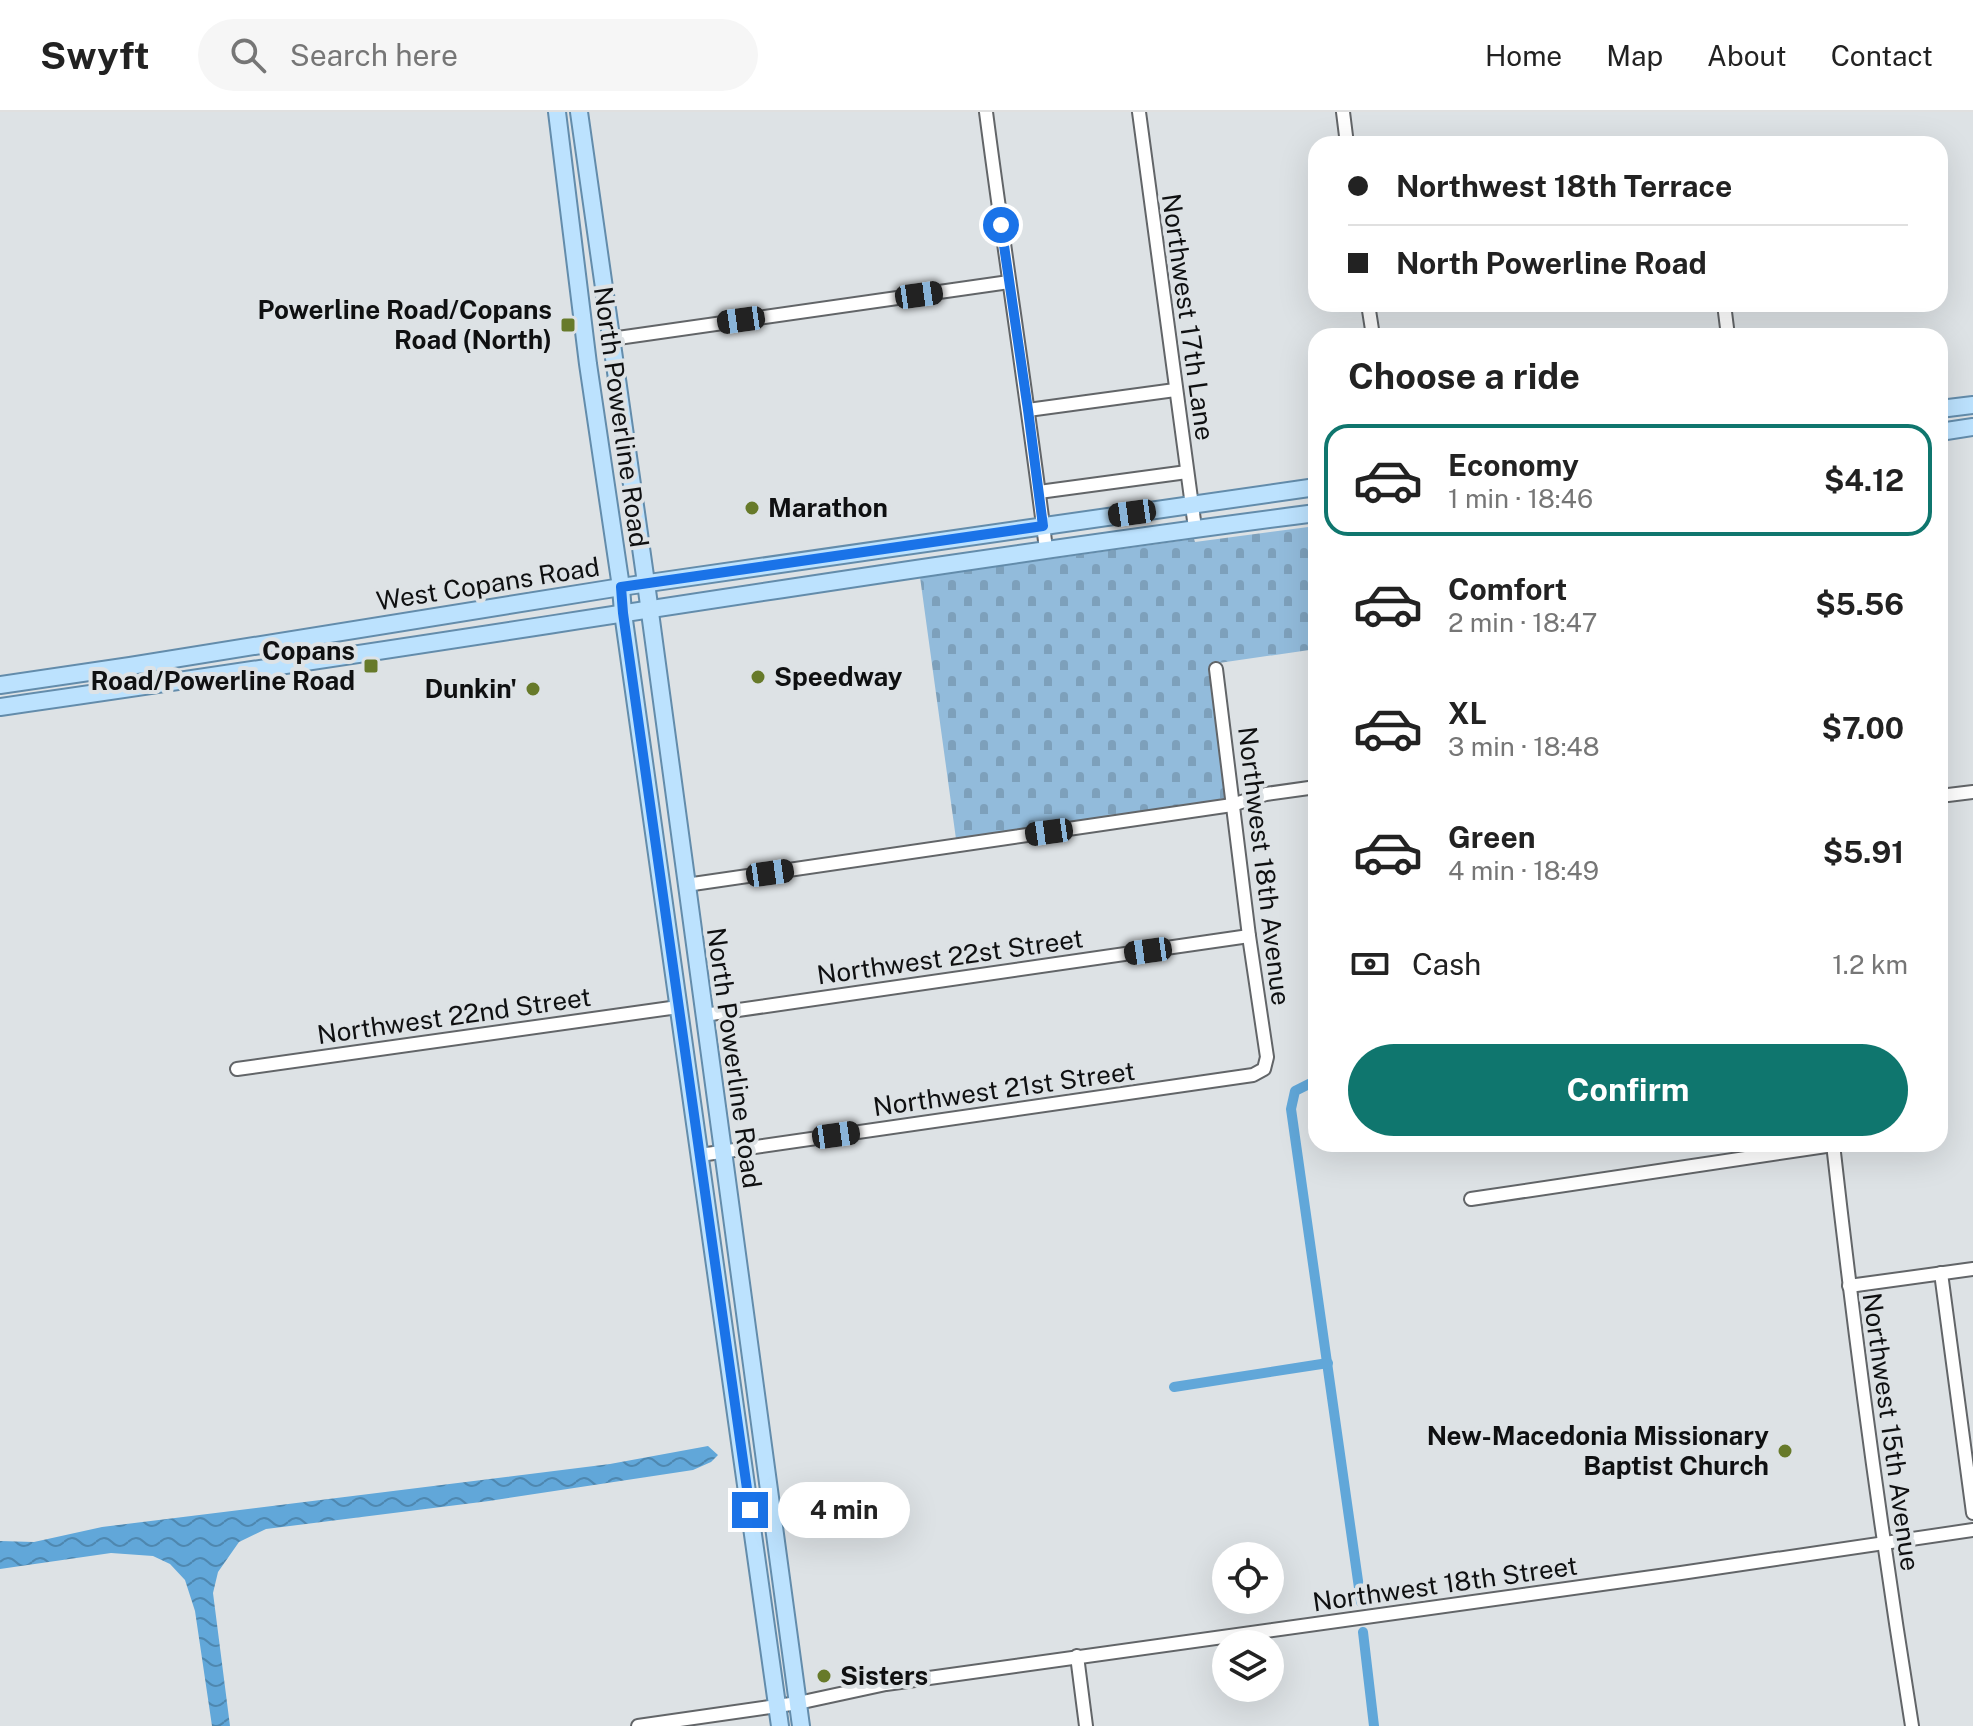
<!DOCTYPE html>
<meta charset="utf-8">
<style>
:root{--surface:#fff;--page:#f6f6f6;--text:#222;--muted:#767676;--line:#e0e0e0;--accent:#0f766e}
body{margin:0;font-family:"Public Sans",sans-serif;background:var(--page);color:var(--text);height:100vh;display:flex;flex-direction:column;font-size:30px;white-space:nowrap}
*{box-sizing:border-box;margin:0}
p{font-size:26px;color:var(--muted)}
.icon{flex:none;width:44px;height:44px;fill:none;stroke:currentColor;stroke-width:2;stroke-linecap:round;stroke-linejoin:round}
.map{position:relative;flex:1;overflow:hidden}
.sheet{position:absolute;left:1308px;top:216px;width:640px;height:824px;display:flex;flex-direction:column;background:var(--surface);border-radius:24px;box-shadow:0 8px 32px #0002}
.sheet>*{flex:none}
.hud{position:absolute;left:1308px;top:24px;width:640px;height:176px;border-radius:24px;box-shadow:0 8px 32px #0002;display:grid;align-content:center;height:176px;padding:0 40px;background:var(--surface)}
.buttons{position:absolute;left:1212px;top:1430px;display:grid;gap:16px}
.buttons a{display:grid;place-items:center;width:72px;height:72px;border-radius:50%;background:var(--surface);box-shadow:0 8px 32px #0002;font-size:40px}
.end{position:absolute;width:36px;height:36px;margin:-18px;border:10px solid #1a73e8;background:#fff;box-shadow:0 0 0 4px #fff}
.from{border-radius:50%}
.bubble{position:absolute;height:56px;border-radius:28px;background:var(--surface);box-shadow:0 8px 32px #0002;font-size:26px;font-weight:700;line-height:56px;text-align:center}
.car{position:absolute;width:24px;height:48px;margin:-24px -12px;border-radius:10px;box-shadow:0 0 6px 2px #0007;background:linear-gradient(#222 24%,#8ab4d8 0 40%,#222 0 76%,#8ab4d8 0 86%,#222 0)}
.hud b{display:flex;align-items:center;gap:28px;height:76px;font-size:30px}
.hud b+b{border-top:2px solid var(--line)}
.hud i{width:20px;height:20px;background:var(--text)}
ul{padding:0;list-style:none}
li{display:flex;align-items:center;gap:24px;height:112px;margin:0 16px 12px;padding:0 24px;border:4px solid transparent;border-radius:24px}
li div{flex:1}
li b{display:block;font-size:30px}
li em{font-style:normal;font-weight:700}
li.on{border-color:var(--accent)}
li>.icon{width:72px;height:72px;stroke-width:1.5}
h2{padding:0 40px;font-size:36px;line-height:96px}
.pay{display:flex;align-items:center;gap:20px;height:88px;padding:0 40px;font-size:30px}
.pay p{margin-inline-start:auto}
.action{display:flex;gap:16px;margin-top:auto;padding:16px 40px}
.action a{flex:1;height:92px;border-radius:48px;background:var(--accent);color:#fff;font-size:32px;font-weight:700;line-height:92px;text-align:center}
header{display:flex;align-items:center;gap:48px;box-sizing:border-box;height:112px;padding:0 40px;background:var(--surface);border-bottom:2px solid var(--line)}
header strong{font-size:38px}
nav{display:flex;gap:44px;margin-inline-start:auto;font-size:28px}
.search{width:560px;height:72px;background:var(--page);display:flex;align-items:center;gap:20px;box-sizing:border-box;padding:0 28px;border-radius:44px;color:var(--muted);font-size:30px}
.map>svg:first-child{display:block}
.cemetery{fill:url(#cemetery-stones)}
.water{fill:url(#water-waves)}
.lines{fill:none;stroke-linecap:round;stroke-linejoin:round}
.canal{stroke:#61a7d9;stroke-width:10}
.minor-casing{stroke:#626568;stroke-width:16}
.major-casing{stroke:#638cab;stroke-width:20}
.minor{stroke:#fff;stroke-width:12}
.major{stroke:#bce2fe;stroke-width:16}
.route{stroke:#1a73e8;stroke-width:10}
.poi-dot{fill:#677a2a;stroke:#dde2e5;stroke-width:3}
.labels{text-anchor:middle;stroke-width:8;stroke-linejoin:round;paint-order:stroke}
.poi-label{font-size:26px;font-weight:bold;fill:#0f1011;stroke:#dde2e5;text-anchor:end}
.street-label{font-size:26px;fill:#0f1011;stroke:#dde2e5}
</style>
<header>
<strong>Swyft</strong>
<div class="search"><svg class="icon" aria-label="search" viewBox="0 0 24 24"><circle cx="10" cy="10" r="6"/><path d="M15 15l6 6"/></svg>Search here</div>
<nav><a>Home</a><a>Map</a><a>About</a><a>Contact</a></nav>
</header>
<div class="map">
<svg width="1973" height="1614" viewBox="0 0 1973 1614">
<defs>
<pattern id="cemetery-stones" width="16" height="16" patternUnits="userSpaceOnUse" patternTransform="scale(2)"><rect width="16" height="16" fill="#92bbdb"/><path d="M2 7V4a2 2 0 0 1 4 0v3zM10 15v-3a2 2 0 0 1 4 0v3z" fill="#7da0bb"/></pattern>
<pattern id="water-waves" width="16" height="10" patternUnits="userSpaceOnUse" patternTransform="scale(2)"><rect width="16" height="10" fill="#61a7d9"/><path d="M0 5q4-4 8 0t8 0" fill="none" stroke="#4e87af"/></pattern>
</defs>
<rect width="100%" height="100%" fill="#dde2e5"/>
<polygon class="cemetery" points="1316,414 1316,537 1212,552 1230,688 956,727 920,465 1194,427 1195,430"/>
<polygon class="water" points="708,1334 718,1343 711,1350 693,1358 489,1389 266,1417 239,1430 218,1460 213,1481 230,1614 212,1614 195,1499 185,1468 170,1452 153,1444 111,1441 0,1457 0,1429 34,1430 102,1415 610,1352"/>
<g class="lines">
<g class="canal">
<polyline points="1316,970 1311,971 1295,979 1291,997 1361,1490"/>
<polyline points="1174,1275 1328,1251"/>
<polyline points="1363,1520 1374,1614"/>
</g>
<defs>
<g id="minor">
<path d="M986 0C1005 146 1028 291 1046 437"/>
<polyline points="1139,0 1195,416"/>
<polyline points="1343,0 1347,32"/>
<polyline points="1368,192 1373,224"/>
<polyline points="1724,192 1728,224"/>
<polyline points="611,227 1009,170"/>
<polyline points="1028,298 1175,278"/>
<polyline points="1039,380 1187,360"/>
<polyline points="1940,684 1973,680"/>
<polyline points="686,773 1232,693 1266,682 1316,675"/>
<polyline points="704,903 1249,824"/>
<polyline points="237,957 678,895"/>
<path d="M1833 1032C1855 1227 1881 1421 1912 1614"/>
<polyline points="700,1043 1253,963 1264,957 1267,945 1249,824 1216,557"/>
<polyline points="1471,1087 1833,1033"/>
<polyline points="1941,1161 1973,1401"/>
<polyline points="1849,1174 1973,1157"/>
<polyline points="1077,1544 1086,1614"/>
<polyline points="638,1614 798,1591 886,1572 1681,1461 1973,1418"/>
</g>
<g id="major">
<polyline points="557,0 588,252 621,475 623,501 780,1614"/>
<polyline points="579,0 646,471 801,1614"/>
<polyline points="1940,297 1973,293"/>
<polyline points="1940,320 1973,315"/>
<polyline points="0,573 130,554 621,475 1316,375"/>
<path d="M0 595C439 533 876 458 1316 401"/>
</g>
</defs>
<use href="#minor" class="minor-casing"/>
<use href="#major" class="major-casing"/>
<use href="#minor" class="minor"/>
<use href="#major" class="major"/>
</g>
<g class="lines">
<path class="route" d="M750 1398C707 1099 665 800 623 501L621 475 1043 414 1028 298 1001 113"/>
</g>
<g class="poi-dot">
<rect x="560" y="205" width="16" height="16" rx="4"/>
<circle cx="752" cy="396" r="8"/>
<rect x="363" y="546" width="16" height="16" rx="4"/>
<circle cx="758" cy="565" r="8"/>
<circle cx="533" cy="577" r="8"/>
<circle cx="1785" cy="1339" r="8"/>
<circle cx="824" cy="1564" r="8"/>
</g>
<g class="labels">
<g class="poi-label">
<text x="552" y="207">Powerline Road/Copans<tspan x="552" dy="30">Road (North)</tspan></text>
<text x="768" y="405" text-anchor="start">Marathon</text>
<text x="355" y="548">Copans<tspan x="355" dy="30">Road/Powerline Road</tspan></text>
<text x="774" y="574" text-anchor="start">Speedway</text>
<text x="517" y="586">Dunkin'</text>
<text x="1769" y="1333">New-Macedonia Missionary<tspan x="1769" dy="30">Baptist Church</tspan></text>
<text x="840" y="1573" text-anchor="start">Sisters</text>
</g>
<g class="street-label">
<text transform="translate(1188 205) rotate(82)" y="9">Northwest 17th Lane</text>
<text transform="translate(621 305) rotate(82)" y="9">North Powerline Road</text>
<text transform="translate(488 472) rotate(-9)" y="9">West Copans Road</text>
<text transform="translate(1264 754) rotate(83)" y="9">Northwest 18th Avenue</text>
<text transform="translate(950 845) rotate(-8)" y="9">Northwest 22st Street</text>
<text transform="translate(454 904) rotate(-8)" y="9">Northwest 22nd Street</text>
<text transform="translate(734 946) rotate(82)" y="9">North Powerline Road</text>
<text transform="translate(1004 977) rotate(-8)" y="9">Northwest 21st Street</text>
<text transform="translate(1891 1320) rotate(82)" y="9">Northwest 15th Avenue</text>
<text transform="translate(1445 1472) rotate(-8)" y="9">Northwest 18th Street</text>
</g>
</g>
</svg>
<div class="buttons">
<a><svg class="icon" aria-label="locate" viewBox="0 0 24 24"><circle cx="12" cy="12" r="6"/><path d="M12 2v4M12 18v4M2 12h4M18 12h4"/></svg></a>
<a><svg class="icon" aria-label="layers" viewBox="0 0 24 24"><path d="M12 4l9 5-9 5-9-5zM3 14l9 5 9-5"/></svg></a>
</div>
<i class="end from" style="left:1001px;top:113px"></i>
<i class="end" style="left:750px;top:1398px"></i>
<div class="bubble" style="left:778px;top:1370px;width:132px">4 min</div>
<i class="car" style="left:919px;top:183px;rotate:82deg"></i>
<i class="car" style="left:741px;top:208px;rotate:262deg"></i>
<i class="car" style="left:1132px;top:401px;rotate:262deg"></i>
<i class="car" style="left:1049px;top:720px;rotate:262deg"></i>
<i class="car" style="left:770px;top:761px;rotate:82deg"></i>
<i class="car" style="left:1148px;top:839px;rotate:262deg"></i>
<i class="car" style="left:836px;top:1023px;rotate:82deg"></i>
<div class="hud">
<b><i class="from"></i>Northwest 18th Terrace</b>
<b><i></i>North Powerline Road</b>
</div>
<section class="sheet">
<h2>Choose a ride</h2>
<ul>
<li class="on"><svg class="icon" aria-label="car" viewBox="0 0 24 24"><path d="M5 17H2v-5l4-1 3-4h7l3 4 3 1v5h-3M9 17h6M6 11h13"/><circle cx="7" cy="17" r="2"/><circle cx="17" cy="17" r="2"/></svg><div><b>Economy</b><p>1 min · 18:46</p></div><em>$4.12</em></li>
<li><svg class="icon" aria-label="car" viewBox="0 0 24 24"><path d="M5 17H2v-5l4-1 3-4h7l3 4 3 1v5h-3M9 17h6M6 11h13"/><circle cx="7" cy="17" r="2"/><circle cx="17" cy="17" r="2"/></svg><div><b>Comfort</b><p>2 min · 18:47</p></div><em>$5.56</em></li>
<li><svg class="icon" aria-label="car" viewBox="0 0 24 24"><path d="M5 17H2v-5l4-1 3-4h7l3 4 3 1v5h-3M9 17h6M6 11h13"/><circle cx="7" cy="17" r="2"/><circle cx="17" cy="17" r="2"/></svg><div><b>XL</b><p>3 min · 18:48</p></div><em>$7.00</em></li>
<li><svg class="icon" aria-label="car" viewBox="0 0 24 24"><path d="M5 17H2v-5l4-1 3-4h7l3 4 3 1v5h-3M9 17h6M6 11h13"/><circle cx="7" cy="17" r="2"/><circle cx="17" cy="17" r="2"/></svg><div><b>Green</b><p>4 min · 18:49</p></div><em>$5.91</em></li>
</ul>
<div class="pay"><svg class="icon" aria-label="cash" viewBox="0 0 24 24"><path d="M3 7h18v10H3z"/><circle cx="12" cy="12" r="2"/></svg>Cash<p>1.2 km</p></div>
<div class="action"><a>Confirm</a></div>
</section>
</div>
